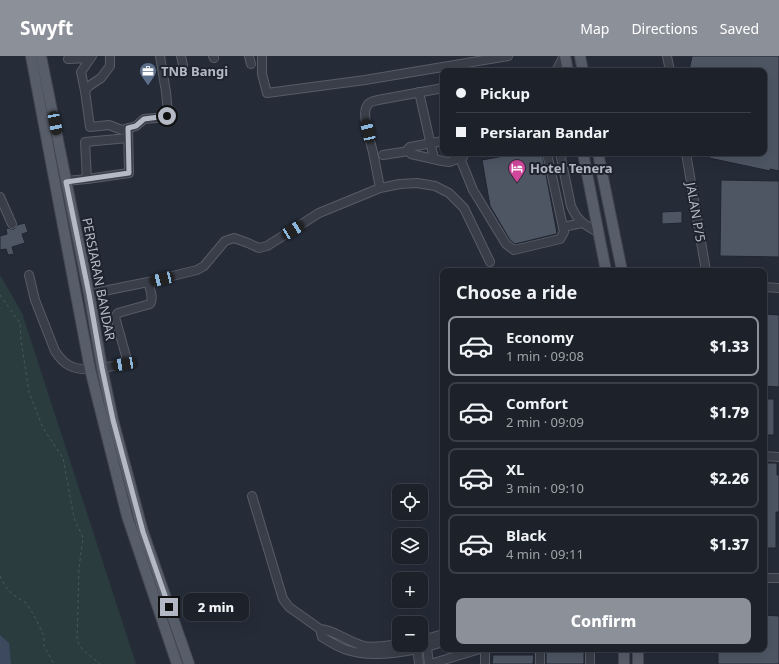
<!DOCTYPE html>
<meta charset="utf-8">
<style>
:root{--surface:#1c212a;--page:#292e36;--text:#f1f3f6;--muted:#a0a3a8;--line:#3a3e47;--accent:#8c9099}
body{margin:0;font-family:"Noto Sans",sans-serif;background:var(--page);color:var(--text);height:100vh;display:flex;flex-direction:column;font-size:15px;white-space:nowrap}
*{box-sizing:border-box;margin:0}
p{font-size:13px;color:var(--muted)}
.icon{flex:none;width:22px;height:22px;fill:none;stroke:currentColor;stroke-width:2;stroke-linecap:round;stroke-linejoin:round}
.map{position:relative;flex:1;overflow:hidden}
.drawer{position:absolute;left:440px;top:212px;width:327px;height:384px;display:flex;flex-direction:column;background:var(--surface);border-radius:8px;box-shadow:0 4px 16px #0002,0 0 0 1px var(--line)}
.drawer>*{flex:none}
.banner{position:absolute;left:440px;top:12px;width:327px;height:88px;border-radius:8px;box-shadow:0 4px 16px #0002,0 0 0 1px var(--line);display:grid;align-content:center;height:88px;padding:0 16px;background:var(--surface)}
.buttons{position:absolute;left:392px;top:428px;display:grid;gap:8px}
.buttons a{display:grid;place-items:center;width:36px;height:36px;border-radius:8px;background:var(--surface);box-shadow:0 4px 16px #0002,0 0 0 1px var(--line);font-size:20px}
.end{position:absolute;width:18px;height:18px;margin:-9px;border:5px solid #b4b9c5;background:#111;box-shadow:0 0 0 2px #111}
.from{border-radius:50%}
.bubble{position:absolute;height:28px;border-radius:8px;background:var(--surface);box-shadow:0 4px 16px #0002,0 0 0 1px var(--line);font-size:13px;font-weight:800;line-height:28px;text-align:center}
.car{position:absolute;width:12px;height:24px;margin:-12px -6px;border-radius:5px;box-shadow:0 0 3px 1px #0007;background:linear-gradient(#222 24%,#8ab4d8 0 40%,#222 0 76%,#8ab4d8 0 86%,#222 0)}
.banner b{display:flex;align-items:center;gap:14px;height:38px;font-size:15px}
.banner b+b{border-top:1px solid var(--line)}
.banner i{width:10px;height:10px;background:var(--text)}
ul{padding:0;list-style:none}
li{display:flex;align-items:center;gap:12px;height:60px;margin:0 8px 6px;padding:0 8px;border:2px solid var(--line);border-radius:8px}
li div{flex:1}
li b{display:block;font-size:15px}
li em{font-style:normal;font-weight:800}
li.current{border-color:var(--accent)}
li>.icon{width:36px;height:36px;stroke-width:1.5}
h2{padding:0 16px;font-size:18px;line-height:48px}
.primary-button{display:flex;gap:8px;margin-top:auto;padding:8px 16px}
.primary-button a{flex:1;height:46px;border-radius:8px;background:var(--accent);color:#fff;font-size:16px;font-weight:800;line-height:46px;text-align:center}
header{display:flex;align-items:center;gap:24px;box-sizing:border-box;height:56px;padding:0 20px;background:var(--accent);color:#fff}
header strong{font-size:19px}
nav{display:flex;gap:22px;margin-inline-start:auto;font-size:14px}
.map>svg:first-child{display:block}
.green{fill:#2b3c3e}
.water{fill:#3d495f}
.building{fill:#4e5664;stroke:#202530}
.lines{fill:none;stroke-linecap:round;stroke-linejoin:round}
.minor-casing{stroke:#575c67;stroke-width:10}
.major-casing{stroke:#424752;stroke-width:12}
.path{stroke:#49575b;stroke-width:1;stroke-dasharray:3 3;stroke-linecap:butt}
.minor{stroke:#393e49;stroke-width:8}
.major{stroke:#575d69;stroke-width:10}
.route{stroke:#b4b9c5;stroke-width:5}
.labels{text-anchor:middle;stroke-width:4;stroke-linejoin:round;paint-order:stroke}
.poi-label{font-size:13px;font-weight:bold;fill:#b4b9c5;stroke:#1e232e;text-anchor:start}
.street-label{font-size:13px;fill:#b4b9c5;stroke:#1e232e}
</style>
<header>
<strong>Swyft</strong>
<nav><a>Map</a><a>Directions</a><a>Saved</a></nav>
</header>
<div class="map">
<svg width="779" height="608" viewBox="0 0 779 608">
<rect width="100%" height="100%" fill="#252c38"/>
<polygon class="green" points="0,219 22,257 136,608 0,608"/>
<polygon class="water" points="0,579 9,587 11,608 0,608"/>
<g class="building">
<polygon points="692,0 779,0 779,115 770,113 770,115 709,102 711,97 764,97 764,15 689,15"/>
<polygon points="521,97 542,97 557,177 556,178 515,188 510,184 490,150 482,104"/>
<polygon points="721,124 779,125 779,201 720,200"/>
<polygon points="682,155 682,167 662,168 662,156"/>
<polygon points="25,167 28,176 22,178 25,187 12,191 14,198 8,199 6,193 0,194 0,180 7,178 6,173 8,172 11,173 14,173 17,169"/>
<polygon points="764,258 779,259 779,331 764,330"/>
<rect x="764" y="343" width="10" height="36"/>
<polygon points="764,407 777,407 777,419 779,419 779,456 776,456 776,492 764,492"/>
<polygon points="764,559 779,560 779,608 718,608 718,593 764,593"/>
<rect x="546" y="593" width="38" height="15"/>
<polygon points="493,599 534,599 533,608 492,608"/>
</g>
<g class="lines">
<defs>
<g id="minor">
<polyline points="92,0 81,16 85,35 90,71 109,69 122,74 136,70 144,63 167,61 168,57 166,36 160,0"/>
<polyline points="181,0 183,9"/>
<polyline points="213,0 214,2"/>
<polyline points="249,0 251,8"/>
<polyline points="262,0 262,18 267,37 365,24 508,0"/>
<polyline points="667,0 670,15"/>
<polyline points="68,3 90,2"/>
<polyline points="556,15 564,0"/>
<polyline points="85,35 89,30 101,22 110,10 110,0"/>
<polyline points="419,36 434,103"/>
<polyline points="443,85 410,91 408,93 411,98 442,105 449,106 463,101 464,97"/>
<polyline points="547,97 563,171 582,167"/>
<path d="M560 97 571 150C578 166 584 168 599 177"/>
<polyline points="686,97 706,215"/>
<polyline points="383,99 409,95"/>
<polyline points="460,102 473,134 506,188 514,194 560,183 564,176 563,171"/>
<polyline points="87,123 85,86 128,82"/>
<polyline points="66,125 87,123 129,117 128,72"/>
<path d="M380 132C378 122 376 111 374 101 372 90 362 61 366 52 368 46 373 45 378 44L443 32"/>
<polyline points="0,141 12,168"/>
<path d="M29 219 35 244 55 295C64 309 73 314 90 313"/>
<polyline points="764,231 779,232"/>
<polyline points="89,238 148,226 197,214 204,210 225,185 234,182 248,187 259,192 267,190 319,157 380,132 400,128 417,127 435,130 449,137 464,152 490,206"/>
<path d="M102 312 124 308 126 305V300L115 261 118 257 150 248C154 242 150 233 148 226"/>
<polyline points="764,400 779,401"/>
<polyline points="252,440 283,543 289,551 320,573"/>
<polyline points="764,522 779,522"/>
<polyline points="426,583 429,608"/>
<polyline points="422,584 443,578"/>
<path d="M399 588C391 589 371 592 364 590 348 586 335 574 320 573L322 581C330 586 338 591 347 594 375 603 416 595 443 586"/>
<polyline points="417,589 419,608"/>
<polyline points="540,593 540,608"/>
<polyline points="430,608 480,593"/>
<polyline points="485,608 485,593"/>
<polyline points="590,608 590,593"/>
</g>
<g id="major">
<polyline points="31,0 90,313 127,460 177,608"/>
<polyline points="41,0 89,238 102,312 113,364 143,476 189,608"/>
<polyline points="565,0 568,15"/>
<polyline points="580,0 583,15"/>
<polyline points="583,97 606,215"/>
<polyline points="598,97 622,215"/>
<polyline points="624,608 624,593"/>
<polyline points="638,608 638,593"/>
</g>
</defs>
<use href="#minor" class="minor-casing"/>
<use href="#major" class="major-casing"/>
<g class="path">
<polyline points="0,239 20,267 21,284 29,336 43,372 63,402 74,462 83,482 79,512 77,585 82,593 100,608"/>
<polyline points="0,520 5,530 12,538 26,547 34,559 44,580 44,590 54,608"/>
</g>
<use href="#minor" class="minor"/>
<use href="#major" class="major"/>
</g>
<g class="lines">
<polyline class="route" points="167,60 144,63 136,70 128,72 129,117 66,126 89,238 102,312 113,364 143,476 169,551"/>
</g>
<defs>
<symbol id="office-pin" viewBox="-11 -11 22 30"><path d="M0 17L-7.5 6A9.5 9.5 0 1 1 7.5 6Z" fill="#5c6f8a" stroke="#1e232e"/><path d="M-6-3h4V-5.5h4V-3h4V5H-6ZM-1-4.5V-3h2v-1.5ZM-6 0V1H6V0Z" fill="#fff"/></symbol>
<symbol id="hotel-pin" viewBox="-11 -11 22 30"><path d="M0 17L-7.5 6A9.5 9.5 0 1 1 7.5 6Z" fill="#d1479c" stroke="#1e232e"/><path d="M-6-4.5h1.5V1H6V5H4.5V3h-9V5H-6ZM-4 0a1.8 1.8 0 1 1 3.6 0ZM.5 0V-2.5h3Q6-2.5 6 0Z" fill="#fff"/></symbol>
</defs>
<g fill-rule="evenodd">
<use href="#office-pin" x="138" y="5" width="20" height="27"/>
<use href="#hotel-pin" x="507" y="102" width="20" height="27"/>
</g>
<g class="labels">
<g class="poi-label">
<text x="161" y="20">TNB Bangi</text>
<text x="530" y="117">Hotel Tenera</text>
</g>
<g class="street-label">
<text transform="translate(696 156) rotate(80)" y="5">JALAN P/5</text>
<text transform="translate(99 223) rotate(79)" y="5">PERSIARAN BANDAR</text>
</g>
</g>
</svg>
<div class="buttons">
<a><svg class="icon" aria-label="locate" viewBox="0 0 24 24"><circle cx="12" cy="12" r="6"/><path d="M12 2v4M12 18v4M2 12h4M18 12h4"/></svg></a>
<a><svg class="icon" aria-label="layers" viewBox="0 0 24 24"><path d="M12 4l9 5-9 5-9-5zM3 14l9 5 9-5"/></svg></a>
<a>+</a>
<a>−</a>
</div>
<i class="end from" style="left:167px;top:60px"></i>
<i class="end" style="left:169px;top:551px"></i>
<div class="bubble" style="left:183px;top:537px;width:66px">2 min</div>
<i class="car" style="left:55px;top:67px;rotate:169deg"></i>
<i class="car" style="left:368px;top:75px;rotate:347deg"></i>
<i class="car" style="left:293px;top:174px;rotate:58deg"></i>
<i class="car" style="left:162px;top:223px;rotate:257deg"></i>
<i class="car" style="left:124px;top:308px;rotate:261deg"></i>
<div class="banner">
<b><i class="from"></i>Pickup</b>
<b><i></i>Persiaran Bandar</b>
</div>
<section class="drawer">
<h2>Choose a ride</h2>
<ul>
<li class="current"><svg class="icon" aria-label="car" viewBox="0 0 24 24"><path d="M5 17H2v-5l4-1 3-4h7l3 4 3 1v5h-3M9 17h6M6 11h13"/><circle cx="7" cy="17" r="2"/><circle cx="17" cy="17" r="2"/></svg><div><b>Economy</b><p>1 min · 09:08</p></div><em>$1.33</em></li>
<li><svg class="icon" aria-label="car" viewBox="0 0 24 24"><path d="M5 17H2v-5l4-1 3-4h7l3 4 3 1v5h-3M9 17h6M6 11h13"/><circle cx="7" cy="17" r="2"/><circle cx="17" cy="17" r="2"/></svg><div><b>Comfort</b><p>2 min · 09:09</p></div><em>$1.79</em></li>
<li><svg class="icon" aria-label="car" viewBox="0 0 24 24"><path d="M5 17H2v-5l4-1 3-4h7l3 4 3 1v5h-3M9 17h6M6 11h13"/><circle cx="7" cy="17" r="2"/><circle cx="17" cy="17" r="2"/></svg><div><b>XL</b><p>3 min · 09:10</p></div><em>$2.26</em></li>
<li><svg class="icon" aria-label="car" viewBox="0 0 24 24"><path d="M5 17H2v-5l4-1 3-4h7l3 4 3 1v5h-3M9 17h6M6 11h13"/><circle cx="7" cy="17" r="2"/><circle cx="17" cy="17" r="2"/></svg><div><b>Black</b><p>4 min · 09:11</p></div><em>$1.37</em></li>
</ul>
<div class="primary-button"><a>Confirm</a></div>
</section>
</div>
